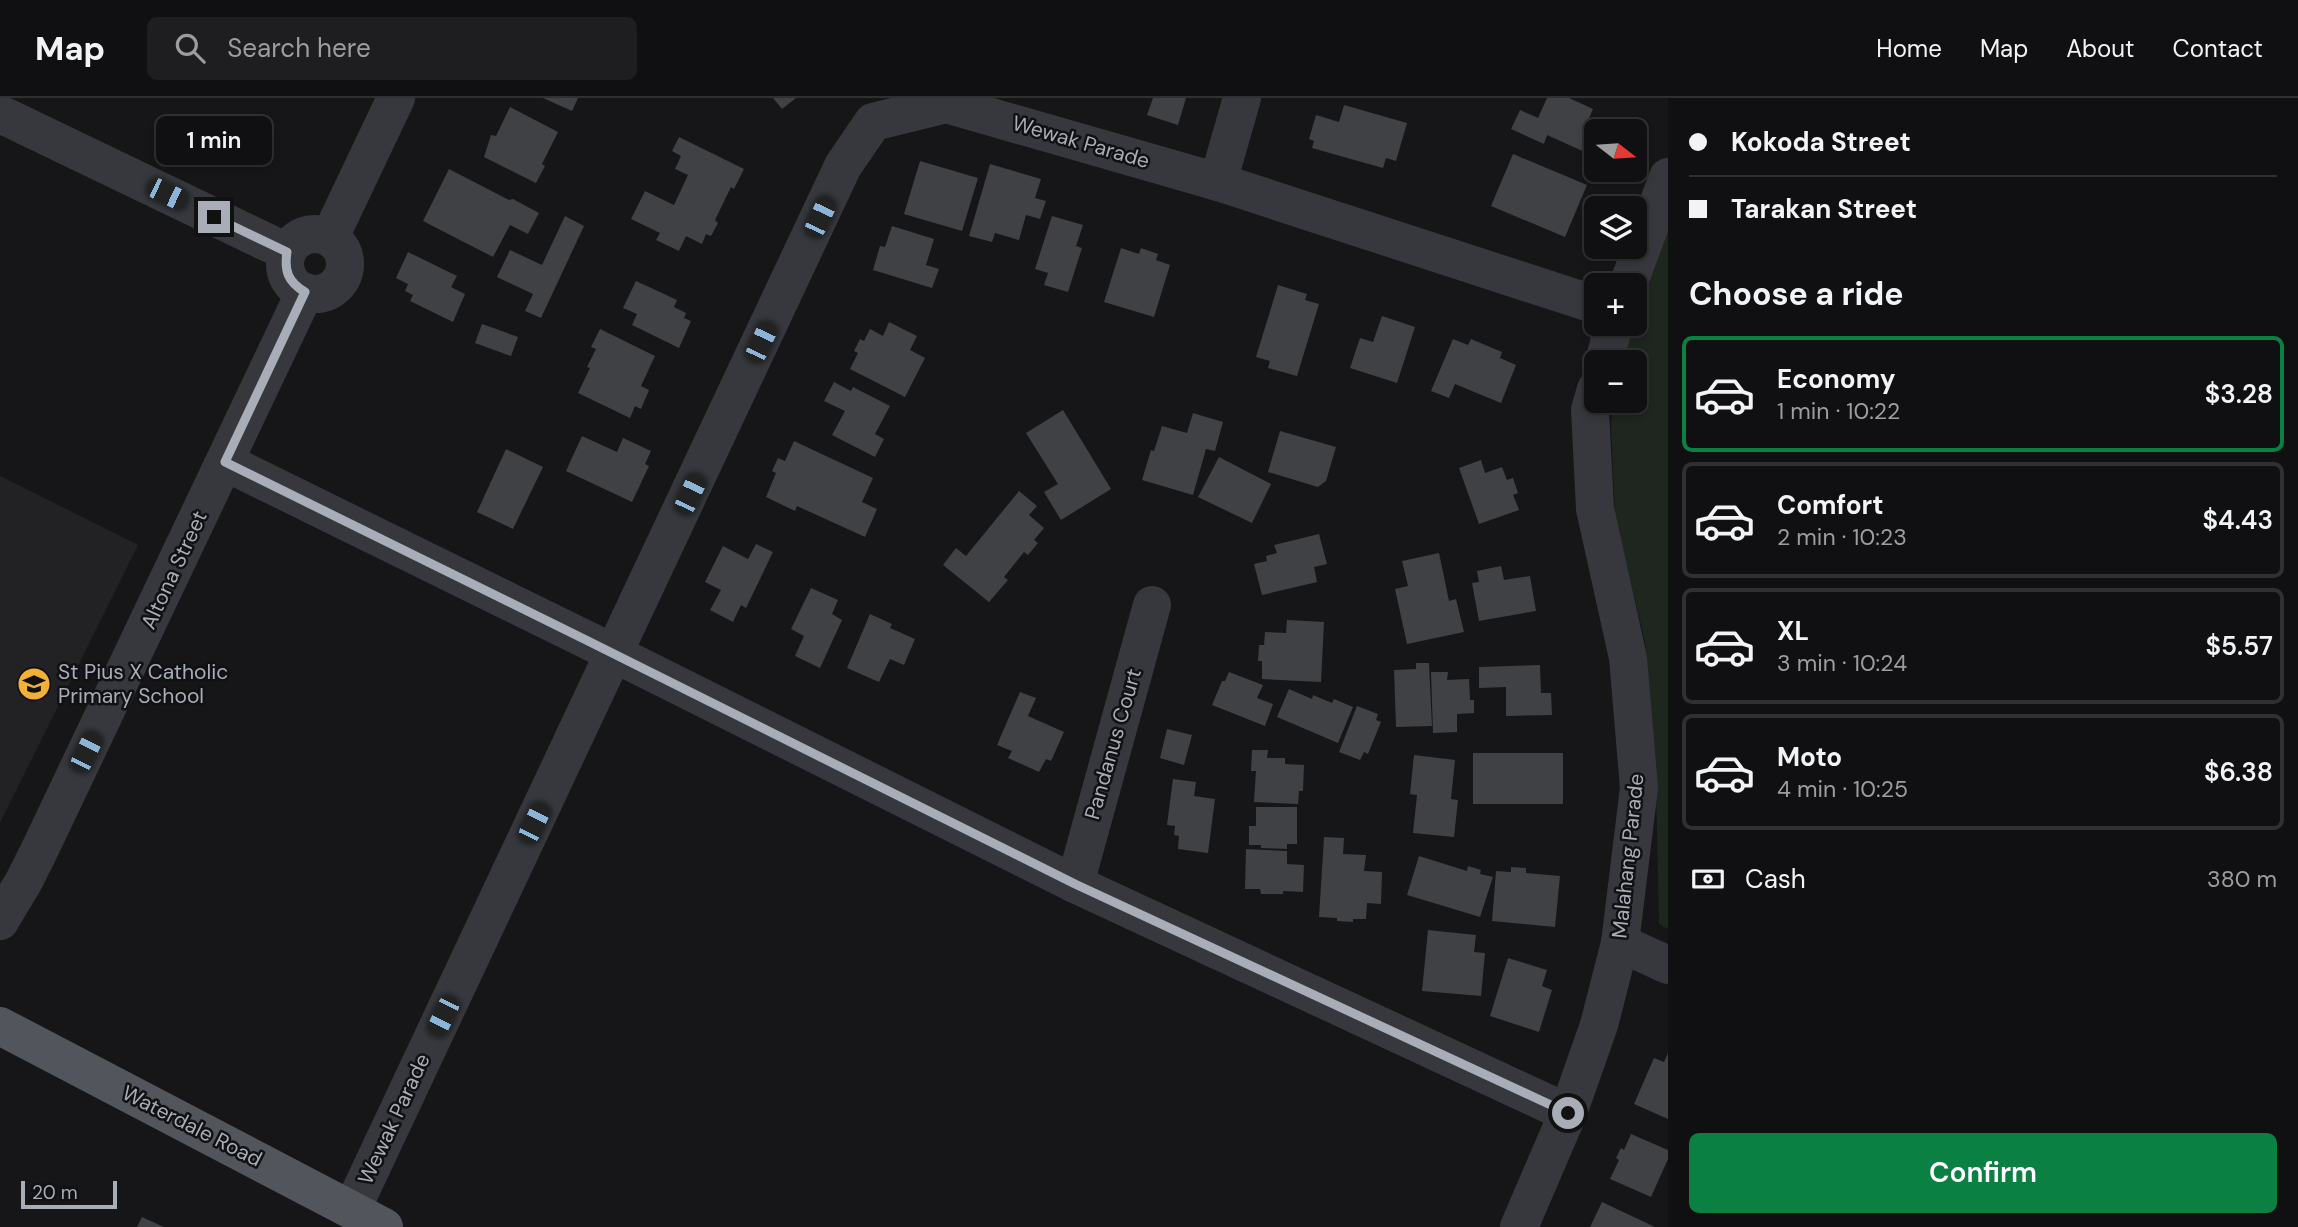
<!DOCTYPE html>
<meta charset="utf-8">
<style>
:root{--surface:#101012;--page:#1e1e20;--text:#f1f3f6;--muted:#9c9d9f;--line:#303032;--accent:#0b8043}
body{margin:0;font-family:"DM Sans",sans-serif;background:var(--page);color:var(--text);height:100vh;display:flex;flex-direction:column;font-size:26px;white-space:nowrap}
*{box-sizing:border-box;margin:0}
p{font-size:23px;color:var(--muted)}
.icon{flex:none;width:38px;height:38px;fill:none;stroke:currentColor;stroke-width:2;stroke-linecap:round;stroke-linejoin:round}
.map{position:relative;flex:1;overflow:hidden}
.panel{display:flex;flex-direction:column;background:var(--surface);width:630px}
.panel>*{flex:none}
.hud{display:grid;align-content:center;height:154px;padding:0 21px;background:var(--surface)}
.needle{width:46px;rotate:107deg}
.buttons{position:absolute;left:1584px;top:21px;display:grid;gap:14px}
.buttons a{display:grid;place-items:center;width:63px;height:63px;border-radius:10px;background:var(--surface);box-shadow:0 4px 10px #0003,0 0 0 2px var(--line);font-size:35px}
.scale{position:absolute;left:21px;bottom:18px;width:96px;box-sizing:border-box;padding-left:7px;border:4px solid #a8adb8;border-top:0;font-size:19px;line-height:24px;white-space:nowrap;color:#a8adb8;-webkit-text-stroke:5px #111113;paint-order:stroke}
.end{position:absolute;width:32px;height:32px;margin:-16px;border:9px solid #a8adb8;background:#111;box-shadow:0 0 0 4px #111}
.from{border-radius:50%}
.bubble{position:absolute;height:49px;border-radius:10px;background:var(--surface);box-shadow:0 4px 10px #0003,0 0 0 2px var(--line);font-size:23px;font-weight:600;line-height:49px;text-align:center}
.car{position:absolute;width:21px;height:42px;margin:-21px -10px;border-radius:9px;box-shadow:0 0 5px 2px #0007;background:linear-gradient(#222 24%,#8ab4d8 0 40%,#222 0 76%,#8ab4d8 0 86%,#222 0)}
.hud b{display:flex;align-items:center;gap:24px;height:66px;font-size:26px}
.hud b+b{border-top:2px solid var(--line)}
.hud i{width:18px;height:18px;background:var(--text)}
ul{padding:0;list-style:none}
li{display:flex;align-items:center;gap:21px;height:116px;margin:0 14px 10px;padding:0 7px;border:4px solid var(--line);border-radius:10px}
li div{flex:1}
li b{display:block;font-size:26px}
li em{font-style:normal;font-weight:600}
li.current{border-color:var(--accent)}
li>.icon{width:63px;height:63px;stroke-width:1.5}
h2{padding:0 21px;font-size:32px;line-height:84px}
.pay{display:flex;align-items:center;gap:18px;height:77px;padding:0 21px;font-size:26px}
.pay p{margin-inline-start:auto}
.action{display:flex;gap:14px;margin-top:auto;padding:14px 21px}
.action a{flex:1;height:80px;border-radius:10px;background:var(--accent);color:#fff;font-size:28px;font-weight:600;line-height:80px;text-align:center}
header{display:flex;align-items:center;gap:42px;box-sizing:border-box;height:98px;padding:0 35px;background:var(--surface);border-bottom:2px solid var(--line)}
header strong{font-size:33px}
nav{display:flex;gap:38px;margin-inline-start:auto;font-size:24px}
.search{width:490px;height:63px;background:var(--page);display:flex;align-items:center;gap:18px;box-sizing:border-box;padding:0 24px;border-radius:10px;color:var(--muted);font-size:26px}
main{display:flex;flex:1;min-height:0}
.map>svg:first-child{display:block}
.built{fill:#222225}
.green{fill:#1e261f}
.building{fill:#404145}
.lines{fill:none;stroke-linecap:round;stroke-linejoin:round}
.minor{stroke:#37383d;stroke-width:38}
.major{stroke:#53555c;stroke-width:38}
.route{stroke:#a8adb8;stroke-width:9}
.labels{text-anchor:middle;stroke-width:5;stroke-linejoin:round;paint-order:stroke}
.street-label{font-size:21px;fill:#a8adb8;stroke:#111113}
.poi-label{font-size:21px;fill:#a8adb8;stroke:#111113;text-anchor:start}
</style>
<header>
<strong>Map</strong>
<div class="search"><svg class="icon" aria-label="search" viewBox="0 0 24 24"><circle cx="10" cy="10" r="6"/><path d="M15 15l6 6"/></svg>Search here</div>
<nav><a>Home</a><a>Map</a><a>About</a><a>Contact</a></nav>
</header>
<main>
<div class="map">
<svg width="1668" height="1129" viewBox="0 0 1668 1129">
<rect width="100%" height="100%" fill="#161618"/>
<polygon class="built" points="0,378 138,447 0,725"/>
<polygon class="green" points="1668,133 1668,831 1659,826 1656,689 1646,548 1615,419 1611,325 1614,303 1634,303 1634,264 1619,264"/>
<g class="building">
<polygon points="543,0 578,0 572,13"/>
<polygon points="773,0 796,0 782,11"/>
<polygon points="1153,0 1186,0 1178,27 1147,17"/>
<polygon points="1547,0 1569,0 1593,11 1587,25 1605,33 1596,33 1596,59 1547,37 1544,46 1511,31 1520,12 1538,20"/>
<polygon points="1344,7 1407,25 1396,63 1386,60 1383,70 1312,50 1314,43 1309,41 1316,17 1339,24"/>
<polygon points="510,9 558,34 542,66 545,68 536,85 484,59 491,37 496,38"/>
<polygon points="679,39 744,71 734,91 731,89 715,122 718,125 711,138 706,136 702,146 686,138 679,153 656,142 660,135 631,121 645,93 674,107 688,77 675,71 681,58 672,53"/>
<polygon points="1513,56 1587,87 1565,139 1491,108"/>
<polygon points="920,63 978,80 962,133 904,116"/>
<polygon points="990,66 1041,81 1035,100 1046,103 1040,121 1026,117 1019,142 995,135 992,144 969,138"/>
<polygon points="449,71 509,102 513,101 539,115 528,136 510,127 493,159 423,123"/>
<polygon points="565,118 584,128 541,220 525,213 533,196 497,179 510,152 542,167"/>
<polygon points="1052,118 1083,127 1076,148 1082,150 1068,194 1044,187 1048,175 1035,171"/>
<polygon points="892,128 934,141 926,167 939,171 932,190 873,172 880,148 885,149"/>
<polygon points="1121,150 1139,156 1141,150 1158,156 1156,162 1170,167 1154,219 1104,204"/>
<polygon points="408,154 457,178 451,189 465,196 453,224 410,203 413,197 405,193 408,186 396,180"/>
<polygon points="636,183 677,202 674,209 686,215 684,220 691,223 679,250 632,227 637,216 623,210"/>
<polygon points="1278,187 1307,196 1305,202 1319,206 1297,278 1268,270 1270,263 1256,259"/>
<polygon points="1382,218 1415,229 1397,285 1350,270 1360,240 1373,244"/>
<polygon points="889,224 917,238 910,252 925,260 905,299 850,271 858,255 854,253 860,241 864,243 870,231 883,238"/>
<polygon points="482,226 518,239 511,258 475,245"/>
<polygon points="600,231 655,258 641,288 649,292 641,311 635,308 630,320 578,295 590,270 587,269 596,251 591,249"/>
<polygon points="1453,241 1468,247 1471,241 1502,254 1500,260 1516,267 1501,305 1455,286 1449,300 1431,293"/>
<polygon points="834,284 851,293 853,289 890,308 875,336 884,341 875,359 832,337 845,313 824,303"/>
<polygon points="1063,312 1111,391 1061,422 1044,394 1058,386 1026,335"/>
<polygon points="1193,315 1223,324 1215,353 1206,351 1193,397 1142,382 1151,352 1154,353 1162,328 1187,335"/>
<polygon points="1280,333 1336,349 1326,383 1318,389 1268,374"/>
<polygon points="582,338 617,354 623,340 651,353 645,366 649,368 632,404 566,373"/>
<polygon points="794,343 873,380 862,404 877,411 865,439 797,408 795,413 766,399 776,375 772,373 778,360 785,363"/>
<polygon points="506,351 543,369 513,431 477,414"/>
<polygon points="1219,359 1271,386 1252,425 1198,399"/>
<polygon points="1481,362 1485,375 1502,369 1507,382 1513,380 1518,395 1513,397 1519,412 1479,426 1459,370"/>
<polygon points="1019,393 1037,408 1029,417 1044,430 1034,442 1038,445 1028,457 1024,454 1004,479 1008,482 989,504 943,467 956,450 966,458"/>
<polygon points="1319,436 1327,466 1314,469 1317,484 1262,497 1254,466 1267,463 1266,458 1277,455 1274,447"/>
<polygon points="756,446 773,454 746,510 741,507 733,524 710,512 721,492 705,484 723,448 748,461"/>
<polygon points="1439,455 1449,503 1456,501 1464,534 1407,546 1395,491 1408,488 1402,463"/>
<polygon points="1501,468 1504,482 1530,478 1536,513 1479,523 1472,485 1479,484 1477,473"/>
<polygon points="811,490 838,502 832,516 842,522 820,570 795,558 804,538 791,531"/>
<polygon points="870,516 892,526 890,530 915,541 904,567 890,561 879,584 847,570"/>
<polygon points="1287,522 1324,524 1321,584 1262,581 1262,563 1258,563 1259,547 1264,547 1265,534 1286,535"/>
<polygon points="1416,565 1429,565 1432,628 1396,629 1394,572 1416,571"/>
<polygon points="1540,567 1541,595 1551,595 1552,617 1506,618 1506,589 1479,590 1479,569"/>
<polygon points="1229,574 1263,587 1257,600 1273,606 1265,628 1212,607 1222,583 1225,583"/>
<polygon points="1431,574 1448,574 1447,582 1469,581 1470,602 1474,602 1474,615 1457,616 1457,634 1433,635"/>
<polygon points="1289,591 1312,601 1313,597 1332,605 1334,601 1353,609 1338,645 1277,619"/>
<polygon points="1020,594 1036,600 1028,618 1064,634 1051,663 1046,661 1039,674 1008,660 1012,653 997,647"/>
<polygon points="1357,608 1378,616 1376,622 1381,624 1368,656 1364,654 1360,662 1339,654"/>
<polygon points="1167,631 1192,637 1184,667 1160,660"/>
<polygon points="1252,652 1268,652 1267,660 1285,660 1285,666 1304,667 1303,693 1299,693 1298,706 1254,704 1256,673 1251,673"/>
<rect x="1473" y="655" width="90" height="51"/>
<polygon points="1414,657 1455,662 1451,701 1458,702 1454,739 1413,735 1417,697 1410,696"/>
<polygon points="1173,681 1196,684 1194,698 1215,701 1208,755 1178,751 1179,738 1174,737 1175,728 1167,727"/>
<polygon points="1256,709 1297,709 1297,746 1287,746 1287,751 1261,750 1261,747 1249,747 1249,728 1256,728"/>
<polygon points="1324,739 1344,740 1343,756 1366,757 1364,773 1382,774 1381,806 1367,805 1366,821 1353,821 1353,824 1337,823 1337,820 1319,819"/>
<polygon points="1246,751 1287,753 1287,766 1304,767 1303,794 1283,793 1283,796 1261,796 1260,791 1245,791"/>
<polygon points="1419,758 1467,773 1468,768 1481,772 1480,776 1493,779 1480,819 1407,797"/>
<polygon points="1511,769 1526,770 1526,775 1560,778 1555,829 1492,823 1496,773 1511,774"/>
<polygon points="1428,832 1476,837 1474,854 1485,855 1481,898 1422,893"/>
<polygon points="1508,860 1547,872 1542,888 1552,892 1539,934 1490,918"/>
<polygon points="1668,955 1668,1021 1634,1006 1654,960 1664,964"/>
<polygon points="1631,1036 1668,1052 1668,1061 1651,1099 1610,1081 1619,1062 1616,1060 1621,1050 1624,1052"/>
<polygon points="1602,1104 1655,1129 1590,1129"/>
<polygon points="142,1119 164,1129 137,1129"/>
</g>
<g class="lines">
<g class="minor">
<polyline points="0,16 287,154"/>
<polyline points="1218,84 1242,0"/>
<circle cx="315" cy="166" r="30"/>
<polyline points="330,139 396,0"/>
<polyline points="1628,187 1668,79"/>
<polyline points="1604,264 1614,226"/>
<polyline points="225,364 585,541 1075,786 1568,1015"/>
<polyline points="1075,786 1152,507"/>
<polyline points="0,823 24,783 40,751 305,194"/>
<polyline points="1620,845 1668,867"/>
<polyline points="352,1111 843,68 873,24 946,6 1218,84 1596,207"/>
<polyline points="1519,1129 1568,1015 1599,927 1620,845 1639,690 1628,560 1595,411 1590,312 1596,291"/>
</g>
<polyline class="major" points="0,928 384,1129"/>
</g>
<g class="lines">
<path class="route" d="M214 119 287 154C284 173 288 184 305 194L225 364 584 541 1075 786 1568 1015"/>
</g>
<defs>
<symbol id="school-disc" viewBox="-11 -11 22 22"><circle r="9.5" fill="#f2b134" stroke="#111113"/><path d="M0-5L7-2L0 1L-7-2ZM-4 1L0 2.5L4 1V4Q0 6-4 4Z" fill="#111"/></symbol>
</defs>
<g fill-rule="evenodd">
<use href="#school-disc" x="15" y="567" width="38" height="38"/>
</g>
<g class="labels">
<g class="street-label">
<text transform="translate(1081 44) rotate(16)" y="7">Wewak Parade</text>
<text transform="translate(174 472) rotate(-65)" y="7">Altona Street</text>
<text transform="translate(1113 646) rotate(-74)" y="7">Pandanus Court</text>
<text transform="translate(1628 758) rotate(-84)" y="7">Malahang Parade</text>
<text transform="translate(394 1021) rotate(-65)" y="7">Wewak Parade</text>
<text transform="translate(192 1028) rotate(27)" y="7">Waterdale Road</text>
</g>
<g class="poi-label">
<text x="58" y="581">St Pius X Catholic<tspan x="58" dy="24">Primary School</tspan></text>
</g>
</g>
</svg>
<div class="buttons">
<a><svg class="needle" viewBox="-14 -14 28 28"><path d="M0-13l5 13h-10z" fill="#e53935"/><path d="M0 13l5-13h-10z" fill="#9c9d9f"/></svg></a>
<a><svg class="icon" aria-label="layers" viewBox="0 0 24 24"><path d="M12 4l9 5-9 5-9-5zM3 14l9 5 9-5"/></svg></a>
<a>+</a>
<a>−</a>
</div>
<div class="scale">20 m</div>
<i class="end from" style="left:1568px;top:1015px"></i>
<i class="end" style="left:214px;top:119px"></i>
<div class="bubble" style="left:156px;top:18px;width:116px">1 min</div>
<i class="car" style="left:167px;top:96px;rotate:116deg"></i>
<i class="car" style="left:820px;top:119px;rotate:25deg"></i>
<i class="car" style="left:761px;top:244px;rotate:25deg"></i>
<i class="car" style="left:690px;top:396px;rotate:25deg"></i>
<i class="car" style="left:86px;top:654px;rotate:26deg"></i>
<i class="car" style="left:534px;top:725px;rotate:26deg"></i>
<i class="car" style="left:443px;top:918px;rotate:206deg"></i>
</div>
<section class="panel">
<div class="hud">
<b><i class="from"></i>Kokoda Street</b>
<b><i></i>Tarakan Street</b>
</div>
<h2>Choose a ride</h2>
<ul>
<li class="current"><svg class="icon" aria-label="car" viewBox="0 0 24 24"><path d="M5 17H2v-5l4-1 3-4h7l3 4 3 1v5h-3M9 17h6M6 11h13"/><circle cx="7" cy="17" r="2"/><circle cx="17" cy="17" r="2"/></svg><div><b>Economy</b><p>1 min · 10:22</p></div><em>$3.28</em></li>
<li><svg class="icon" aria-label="car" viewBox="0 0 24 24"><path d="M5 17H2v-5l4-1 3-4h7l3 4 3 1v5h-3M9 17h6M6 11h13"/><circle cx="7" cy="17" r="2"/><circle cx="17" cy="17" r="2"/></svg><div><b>Comfort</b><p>2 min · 10:23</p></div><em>$4.43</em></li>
<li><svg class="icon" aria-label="car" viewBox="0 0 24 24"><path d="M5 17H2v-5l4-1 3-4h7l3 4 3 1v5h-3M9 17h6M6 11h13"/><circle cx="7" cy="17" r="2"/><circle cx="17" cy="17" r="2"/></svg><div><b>XL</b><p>3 min · 10:24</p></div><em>$5.57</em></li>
<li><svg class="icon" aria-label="car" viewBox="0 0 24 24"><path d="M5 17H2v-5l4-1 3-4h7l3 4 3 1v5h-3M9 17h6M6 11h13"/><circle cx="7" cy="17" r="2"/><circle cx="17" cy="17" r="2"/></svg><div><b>Moto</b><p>4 min · 10:25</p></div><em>$6.38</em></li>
</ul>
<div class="pay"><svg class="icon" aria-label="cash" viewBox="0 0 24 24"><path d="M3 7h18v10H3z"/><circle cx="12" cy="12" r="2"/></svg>Cash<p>380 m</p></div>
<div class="action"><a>Confirm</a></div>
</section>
</main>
